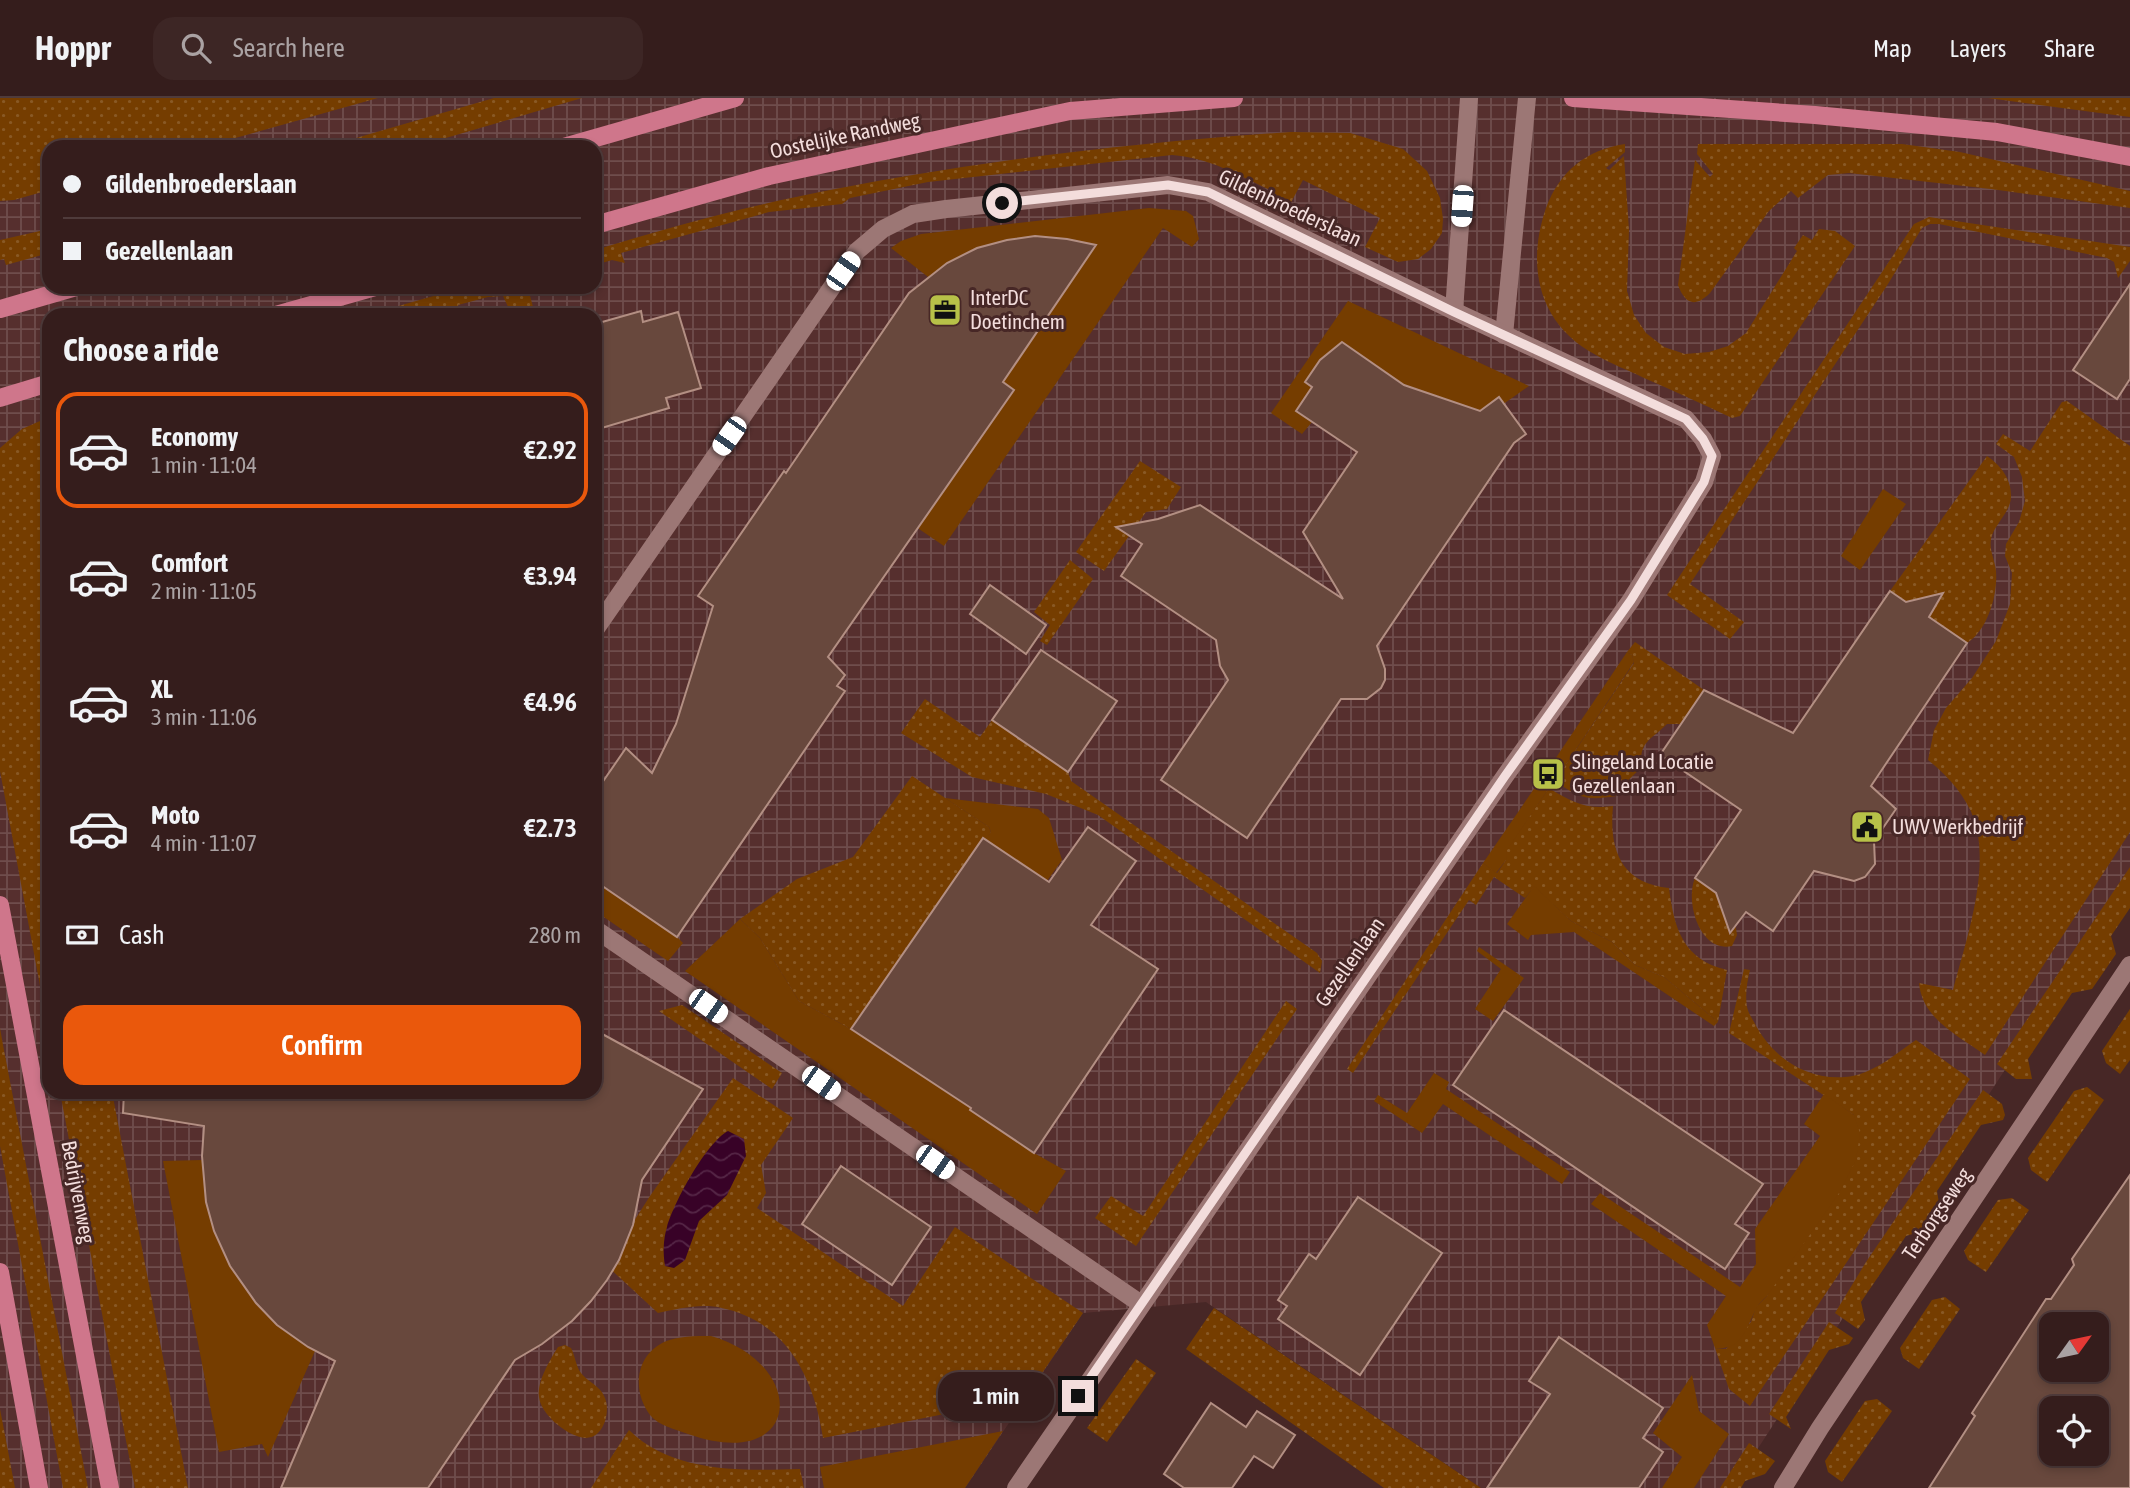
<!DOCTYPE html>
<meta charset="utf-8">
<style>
:root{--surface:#351d1c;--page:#3d2625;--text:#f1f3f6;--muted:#aaa2a3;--line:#4f3b3b;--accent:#ea580c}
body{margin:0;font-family:"Asap Condensed",sans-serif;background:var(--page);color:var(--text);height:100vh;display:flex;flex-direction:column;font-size:26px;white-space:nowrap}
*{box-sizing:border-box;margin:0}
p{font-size:23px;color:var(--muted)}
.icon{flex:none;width:38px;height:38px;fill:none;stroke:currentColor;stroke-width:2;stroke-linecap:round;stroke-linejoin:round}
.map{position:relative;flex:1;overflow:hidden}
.details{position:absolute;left:42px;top:210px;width:560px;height:791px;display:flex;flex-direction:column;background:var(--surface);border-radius:21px;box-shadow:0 4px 10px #0003,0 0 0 2px var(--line)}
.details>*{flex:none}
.guide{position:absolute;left:42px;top:42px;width:560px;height:154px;border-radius:21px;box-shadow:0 4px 10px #0003,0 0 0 2px var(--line);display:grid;align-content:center;height:154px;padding:0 21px;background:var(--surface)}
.needle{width:46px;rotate:57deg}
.buttons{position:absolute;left:2039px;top:1214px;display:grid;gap:14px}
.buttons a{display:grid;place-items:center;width:70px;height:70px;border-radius:14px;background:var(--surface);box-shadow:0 4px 10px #0003,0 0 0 2px var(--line);font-size:35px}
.end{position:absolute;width:32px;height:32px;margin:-16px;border:9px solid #f3dddc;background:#111;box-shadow:0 0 0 4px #111}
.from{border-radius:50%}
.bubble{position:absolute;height:49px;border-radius:21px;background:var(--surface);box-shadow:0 4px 10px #0003,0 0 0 2px var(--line);font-size:23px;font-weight:600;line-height:49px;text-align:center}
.car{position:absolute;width:21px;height:42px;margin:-21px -10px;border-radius:9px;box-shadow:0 0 5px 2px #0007;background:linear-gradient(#fff 24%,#345 0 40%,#fff 0 76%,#345 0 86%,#fff 0)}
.guide b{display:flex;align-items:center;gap:24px;height:66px;font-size:26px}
.guide b+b{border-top:2px solid var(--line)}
.guide i{width:18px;height:18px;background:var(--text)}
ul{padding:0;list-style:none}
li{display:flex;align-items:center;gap:21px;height:116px;margin:0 14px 10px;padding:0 7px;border:4px solid transparent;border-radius:21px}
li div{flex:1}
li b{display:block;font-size:26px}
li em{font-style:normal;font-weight:600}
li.selected{border-color:var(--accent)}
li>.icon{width:63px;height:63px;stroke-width:1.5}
h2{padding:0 21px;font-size:32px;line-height:84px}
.pay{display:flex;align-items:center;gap:18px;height:77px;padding:0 21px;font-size:26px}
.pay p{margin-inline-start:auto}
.action{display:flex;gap:14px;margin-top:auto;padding:14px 21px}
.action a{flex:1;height:80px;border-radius:21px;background:var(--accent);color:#fff;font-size:28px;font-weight:600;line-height:80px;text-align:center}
header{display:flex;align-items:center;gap:42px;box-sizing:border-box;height:98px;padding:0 35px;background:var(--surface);border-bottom:2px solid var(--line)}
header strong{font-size:33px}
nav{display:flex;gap:38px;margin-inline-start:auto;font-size:24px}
.search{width:490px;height:63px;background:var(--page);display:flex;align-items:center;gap:18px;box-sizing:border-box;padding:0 24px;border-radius:21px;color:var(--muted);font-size:26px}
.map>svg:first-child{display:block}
.industrial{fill:url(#industrial-grid);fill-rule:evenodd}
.grass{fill:url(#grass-dots)}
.garden{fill:#753d00}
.water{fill:url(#water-waves)}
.building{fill:#68483d;stroke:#b38f83;stroke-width:2;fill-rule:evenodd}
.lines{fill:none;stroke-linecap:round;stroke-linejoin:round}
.minor{stroke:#9c7775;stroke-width:18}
.primary{stroke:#cf768b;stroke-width:18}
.route{stroke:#f3dddc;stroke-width:9}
.labels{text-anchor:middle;stroke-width:6;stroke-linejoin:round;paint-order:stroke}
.street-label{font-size:21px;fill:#f3dddc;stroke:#472726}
.poi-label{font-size:21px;fill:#f3dddc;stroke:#472726;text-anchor:start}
</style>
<header>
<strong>Hoppr</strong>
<div class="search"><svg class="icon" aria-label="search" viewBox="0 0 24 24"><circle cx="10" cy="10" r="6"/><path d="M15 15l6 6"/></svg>Search here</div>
<nav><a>Map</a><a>Layers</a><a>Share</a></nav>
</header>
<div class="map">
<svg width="2130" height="1390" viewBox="0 0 2130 1390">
<defs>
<pattern id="industrial-grid" width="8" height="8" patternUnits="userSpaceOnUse" patternTransform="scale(1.75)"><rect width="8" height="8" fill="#562f2e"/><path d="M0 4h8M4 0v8" fill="none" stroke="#6f4d4c"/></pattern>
<pattern id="grass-dots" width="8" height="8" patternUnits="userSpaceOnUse" patternTransform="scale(1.75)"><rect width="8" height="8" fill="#753d00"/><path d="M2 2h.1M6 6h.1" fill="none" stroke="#895925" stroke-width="1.8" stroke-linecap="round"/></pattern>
<pattern id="water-waves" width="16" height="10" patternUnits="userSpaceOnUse" patternTransform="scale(1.75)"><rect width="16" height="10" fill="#380227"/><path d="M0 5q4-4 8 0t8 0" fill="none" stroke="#552646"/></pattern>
</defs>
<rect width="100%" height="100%" fill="#472726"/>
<path class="industrial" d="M0 0H2130V780L1732 1390H1481L1206 1204 1083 1215 965 1390H0ZM49 49H595V189H49ZM49 217H595V994H49Z"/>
<g class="grass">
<polygon points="0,0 378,0 203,49 49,49 49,92 14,102 0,103"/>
<polygon points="494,0 582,0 415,49 325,49"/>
<polygon points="1988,0 2130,0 2130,19"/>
<path d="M1291 34 1350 35 1403 51 1427 73 1440 100 1443 121 1442 135 1431 151 1418 161 1398 164 1365 149 1380 120 1303 82 1288 110 1267 102 1270 92C1236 76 1210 60 1172 57L928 84 850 100 842 106 769 114 621 155 625 165 612 162 595 167V152C661 132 728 113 796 99 959 65 1125 45 1291 34Z"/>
<path d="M1625 46V54L1606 70 1609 72 1624 58 1629 132 1627 193 1634 217 1646 235 1664 249 1685 256 1709 254 1728 248 1746 235 1797 153 1794 150 1803 137 1812 142 1819 131 1835 133 1855 148 1740 318 1732 320C1703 306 1674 293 1644 280 1628 272 1611 266 1596 257 1538 226 1526 168 1546 110 1560 73 1586 52 1625 46Z"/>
<path d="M1698 46H1902L1960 54 2130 93V110L1991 91 1849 75 1828 77 1798 100 1791 93 1769 113 1710 195C1695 210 1685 206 1678 187L1695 62 1710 79 1713 76 1697 56Z"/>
<polygon points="1929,119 2130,149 2130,163 2118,180 2114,164 2107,160 1939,126 1930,126 1922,130 1888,186 1690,486 1744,524 1730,541 1667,497 1914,126"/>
<polygon points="49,131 49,155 6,167 4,161 0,162 0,142"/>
<polygon points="465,189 547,189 529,194 533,209 501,217 510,213 503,198 488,199 458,207 461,217 367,217"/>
<path d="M2067 303 2130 348V734L1985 957C1959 938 1922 921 1919 885L1953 892C1966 842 1991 772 1974 721 1966 698 1947 677 1928 662L1934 632 1946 610 1972 580 1996 543 2010 506 2012 475 2005 458 2006 446 2019 424 2025 403 2022 379 2014 359 1996 346 2003 336 2030 353 2062 304Z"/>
<polygon points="49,319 49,518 40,540 49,545 49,936 0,673 0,350 22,331"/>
<path d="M1987 358C2000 367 2011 380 2011 397 2012 413 1994 426 1991 441 1989 453 1995 462 1996 473 1998 496 1988 532 1967 545L1890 493Z"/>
<polygon points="1140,363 1181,389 1167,411 1146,414 1104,473 1076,454"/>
<polygon points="1070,462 1093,481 1047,547 1040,543 1050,527 1034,514"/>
<path d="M1635 544 1704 592 1682 626H1667C1651 642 1638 644 1642 669L1623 687 1616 698C1587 703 1579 700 1555 683L1634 565 1632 557 1627 554Z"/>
<polygon points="925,601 980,639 992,622 1068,674 1071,683 1317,855 1322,863 1320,875 1098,717 1046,696 972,679 901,635"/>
<polygon points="912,678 989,729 991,734 902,869 851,931 799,903 760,840 740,821 797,781 853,759"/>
<path d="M1549 690C1571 704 1587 712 1613 708 1609 751 1620 785 1669 790 1674 830 1683 862 1727 872L1718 924 1664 879 1635 867 1612 844 1571 823 1534 789 1525 800 1494 779 1476 807 1469 802 1353 975 1347 971 1483 765 1497 775 1506 762V752Z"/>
<polygon points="2130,769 2130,810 2111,838 2116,856 2092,891 2072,895 2028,961 2032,981 2016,981 1997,966"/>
<path d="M1695 780 1732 806 1737 837 1732 848C1699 855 1685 803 1695 780Z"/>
<path d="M1744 871 1750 872C1747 884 1745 897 1747 909 1748 914 1751 919 1754 924 1771 958 1805 982 1845 979 1872 977 1894 957 1916 942L1970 981 1750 1308 1729 1291 1715 1250 1726 1251 1751 1224 1756 1209 1767 1198 1854 1017 1729 935Z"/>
<polygon points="1286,903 1297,911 1136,1148 1095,1120 1111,1098 1143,1118"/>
<polygon points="682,907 782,975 772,991 659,913"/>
<polygon points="2130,911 2130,962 2120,976 2106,965 2102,953"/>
<polygon points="0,930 3,947 88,1390 63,1390 0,1048"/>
<path d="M733 980 793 1020 761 1067 766 1095 757 1110 903 1208 955 1129 1083 1215 1025 1300 823 1340C814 1280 787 1224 722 1210 701 1205 678 1211 658 1215L606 1167 650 1098Z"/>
<polygon points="2087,989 2104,1002 2047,1084 2031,1072 2028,1060 2074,993"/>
<polygon points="1983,992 2002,1006 2005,1017 2003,1022 1981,1027 1937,1093 1940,1111 1925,1132 1906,1138 1861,1204 1865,1222 1858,1231 1835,1215 1866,1164"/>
<polygon points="60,994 112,994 188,1390 135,1390"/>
<polygon points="2012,1100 2029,1112 1986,1174 1968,1162 1964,1153 1998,1102"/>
<polygon points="1945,1199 1960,1211 1919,1271 1903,1260 1900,1250 1932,1202"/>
<polygon points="1214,1210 1481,1390 1384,1390 1186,1251"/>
<polygon points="1829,1224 1853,1240 1849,1246 1829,1252 1786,1319 1791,1331 1769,1316"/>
<path d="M565 1247 571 1250C575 1257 576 1269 581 1275 590 1286 602 1288 606 1303 610 1319 601 1345 580 1339 564 1335 541 1316 539 1299 537 1283 550 1262 558 1249Z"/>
<polygon points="1136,1261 1156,1275 1107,1344 1087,1330"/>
<polygon points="1877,1301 1892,1313 1842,1384 1828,1374 1825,1363 1865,1303"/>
<polygon points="0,1311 15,1390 0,1390"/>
<path d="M629 1332C672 1375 743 1373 800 1371L804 1390H591Z"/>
<polygon points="1749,1345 1775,1363 1765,1376 1745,1383 1741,1390 1720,1390"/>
</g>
<g class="garden">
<polygon points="1149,110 1186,113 1193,118 1199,141 1192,149 1163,130 944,448 919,431 946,193 891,150 901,143 921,136"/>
<polygon points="1348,203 1529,288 1464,334 1312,324 1302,336 1271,315"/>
<polygon points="1883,391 1906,406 1860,472 1841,458"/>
<polygon points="1627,554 1632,557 1634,564 1555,683 1545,676"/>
<polygon points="1540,682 1549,690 1507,752 1506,762 1496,775 1483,765"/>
<polygon points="945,700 1038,711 1049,720 1062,762 1047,783 985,742 991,734 989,729"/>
<polygon points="595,783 677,839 683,845 668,863 595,813"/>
<polygon points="1534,788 1571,823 1612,844 1635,867 1664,879 1718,924 1714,928 1574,834 1531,837 1528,842 1507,826"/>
<polygon points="740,821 760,840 799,903 851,931 971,1010 1034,1055 1066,1073 1037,1116 685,873"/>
<polygon points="1479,849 1524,880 1493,923 1475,911 1501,871 1477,853"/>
<polygon points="1434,975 1449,984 1446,991 1570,1074 1562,1086 1443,1006 1422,1035 1374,1003 1378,997 1407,1015"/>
<path d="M1824 996 1854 1017 1860 1035 1856 1062 1839 1095 1767 1198C1763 1202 1758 1206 1756 1211 1746 1230 1742 1253 1715 1250L1707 1227 1726 1198 1591 1106 1600 1095 1740 1189 1756 1166 1755 1131 1820 1038 1804 1026Z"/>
<polygon points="202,1062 315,1253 268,1359 262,1346 219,1354 163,1063"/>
<path d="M711 1238C810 1267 802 1376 688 1336 675 1331 659 1328 650 1317 632 1293 635 1258 664 1244 678 1238 696 1238 711 1238Z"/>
<polygon points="1692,1277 1699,1313 1729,1336 1694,1390 1662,1390 1682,1359 1653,1335"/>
<polygon points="1003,1333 965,1390 824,1390 820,1369"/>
</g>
<path class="water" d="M728 1033 744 1041 746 1058 727 1097 699 1123 685 1162 674 1170 665 1168C663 1155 663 1142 667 1129 674 1104 706 1045 728 1033Z"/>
<g class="building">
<polygon points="1035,138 1067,141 1096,147 1003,284 1014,292 828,559 845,577 837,588 845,593 677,839 595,783 595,695 626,650 652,675 676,626 713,508 698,498 784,373 786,375 909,195 947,165 977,150 1007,142"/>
<polygon points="2130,186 2130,281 2117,301 2073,272"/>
<polygon points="641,213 643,224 678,214 701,290 666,300 669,310 595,332 595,226"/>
<polygon points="1342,244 1404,287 1480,313 1499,299 1526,336 1514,345 1377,548 1385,571 1385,582 1381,590 1367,601 1341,601 1247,740 1161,682 1228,582 1220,568 1216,542 1121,478 1142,446 1116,429 1158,421 1200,407 1343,501 1303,434 1357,354 1296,313 1312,289 1305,284 1320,262"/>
<polygon points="990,487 1046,527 1026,556 970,516"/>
<polygon points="1890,493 1906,504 1943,495 1929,519 1967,545 1871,688 1896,711 1874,743 1875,766 1865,779 1854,783 1814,773 1773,833 1746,814 1730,835 1716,795 1695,780 1741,712 1660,657 1704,592 1793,635"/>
<polygon points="1041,552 1117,603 1068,674 992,622"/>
<polygon points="1088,729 1136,763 1091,827 1158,871 1034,1055 970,1012 971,1010 851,931 983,740 1049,784"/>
<polygon points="1504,912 1763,1086 1735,1126 1749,1135 1725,1171 1453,987"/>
<polygon points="595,932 703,991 642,1082 633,1127 619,1162 607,1182 591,1203 572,1223 542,1246 515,1262 428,1390 281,1390 335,1263 308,1249 277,1227 256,1205 230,1168 214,1133 206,1104 202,1058 204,1028 123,1015 124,994 595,994"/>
<polygon points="841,1068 931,1129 892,1187 802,1126"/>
<path d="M2130 1077V1390H1929L1975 1318 1972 1315 2046 1201H2051L2074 1167 2072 1161ZM2051 1227H2096V1272H2051ZM2051 1311H2096V1356H2051Z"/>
<polygon points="1358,1099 1442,1155 1360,1277 1278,1221 1287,1208 1278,1202 1309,1156 1316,1161"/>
<polygon points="1559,1239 1663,1310 1643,1340 1663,1354 1639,1390 1487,1390 1550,1296 1529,1283"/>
<polygon points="1211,1305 1246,1329 1257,1313 1295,1337 1273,1370 1254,1358 1232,1390 1184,1390 1164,1376"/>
</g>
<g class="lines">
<g class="minor">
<polyline points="1454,213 1469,0"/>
<polyline points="1504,237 1527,0"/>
<polyline points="595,532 857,153 883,131 913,116 946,111 1168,87 1208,94 1454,213 1686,321 1703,341 1712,358 1704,384 1631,502 1505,678 1016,1390"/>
<polyline points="595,831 1141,1206"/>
<polyline points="1783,1390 1820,1330 2130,867"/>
</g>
<g class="primary">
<polyline points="1573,0 1815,17 1997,34 2130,59"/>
<polyline points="564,49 735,0"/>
<polyline points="595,127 769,78 1070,13 1234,0"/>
<polyline points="0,211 76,189"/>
<polyline points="276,217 375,189"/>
<polyline points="0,300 49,285"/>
<polyline points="0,807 110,1390"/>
<polyline points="0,1174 39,1390"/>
</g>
</g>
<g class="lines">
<polyline class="route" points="1002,105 1168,87 1208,94 1454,214 1686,321 1703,341 1712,358 1704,384 1631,502 1505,678 1078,1298"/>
</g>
<defs>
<symbol id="office-square" viewBox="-11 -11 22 22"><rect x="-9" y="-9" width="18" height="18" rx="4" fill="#b7c148" stroke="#472726"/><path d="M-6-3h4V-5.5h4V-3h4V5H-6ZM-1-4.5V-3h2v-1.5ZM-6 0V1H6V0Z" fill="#111"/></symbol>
<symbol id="bus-square" viewBox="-11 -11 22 22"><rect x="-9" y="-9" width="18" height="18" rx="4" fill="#b7c148" stroke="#472726"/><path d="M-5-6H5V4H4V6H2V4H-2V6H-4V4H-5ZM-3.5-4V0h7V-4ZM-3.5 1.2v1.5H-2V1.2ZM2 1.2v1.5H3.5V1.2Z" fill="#111"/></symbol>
<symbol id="civic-square" viewBox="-11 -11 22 22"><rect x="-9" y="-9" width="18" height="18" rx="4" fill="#b7c148" stroke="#472726"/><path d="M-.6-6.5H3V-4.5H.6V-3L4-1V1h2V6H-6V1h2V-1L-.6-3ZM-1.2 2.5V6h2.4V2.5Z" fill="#111"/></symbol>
</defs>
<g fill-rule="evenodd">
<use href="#office-square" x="926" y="193" width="38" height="38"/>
<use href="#bus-square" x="1529" y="657" width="38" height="38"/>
<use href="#civic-square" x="1848" y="710" width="38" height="38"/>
</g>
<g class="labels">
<g class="street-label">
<text transform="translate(845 38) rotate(-12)" y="7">Oostelijke Randweg</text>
<text transform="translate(1290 110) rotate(25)" y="7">Gildenbroederslaan</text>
<text transform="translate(1350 864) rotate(-55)" y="7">Gezellenlaan</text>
<text transform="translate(78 1094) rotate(79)" y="7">Bedrijvenweg</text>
<text transform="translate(1937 1116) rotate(-56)" y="7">Terborgseweg</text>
</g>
<g class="poi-label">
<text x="970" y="207">InterDC<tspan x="970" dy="24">Doetinchem</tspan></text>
<text x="1572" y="671">Slingeland Locatie<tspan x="1572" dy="24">Gezellenlaan</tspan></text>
<text x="1892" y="736">UWV Werkbedrijf</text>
</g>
</g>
</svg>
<div class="buttons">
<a><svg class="needle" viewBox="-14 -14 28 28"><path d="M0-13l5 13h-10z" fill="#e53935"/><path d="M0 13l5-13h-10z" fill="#aaa2a3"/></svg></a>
<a><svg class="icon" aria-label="locate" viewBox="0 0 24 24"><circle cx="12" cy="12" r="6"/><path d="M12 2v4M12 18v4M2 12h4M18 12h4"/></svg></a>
</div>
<i class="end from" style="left:1002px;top:105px"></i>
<i class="end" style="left:1078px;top:1298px"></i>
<div class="bubble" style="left:938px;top:1274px;width:116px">1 min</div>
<i class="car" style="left:1462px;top:108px;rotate:184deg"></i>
<i class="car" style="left:843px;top:173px;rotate:35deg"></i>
<i class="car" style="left:729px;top:338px;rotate:215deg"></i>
<i class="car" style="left:708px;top:908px;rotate:125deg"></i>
<i class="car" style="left:821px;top:985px;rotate:125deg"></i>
<i class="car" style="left:935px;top:1064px;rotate:125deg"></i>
<div class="guide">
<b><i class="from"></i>Gildenbroederslaan</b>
<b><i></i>Gezellenlaan</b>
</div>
<section class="details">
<h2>Choose a ride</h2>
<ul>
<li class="selected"><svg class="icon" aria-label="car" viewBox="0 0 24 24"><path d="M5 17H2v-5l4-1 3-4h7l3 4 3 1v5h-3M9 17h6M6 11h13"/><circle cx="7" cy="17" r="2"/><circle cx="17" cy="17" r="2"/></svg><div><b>Economy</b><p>1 min · 11:04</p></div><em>€2.92</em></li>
<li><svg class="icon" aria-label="car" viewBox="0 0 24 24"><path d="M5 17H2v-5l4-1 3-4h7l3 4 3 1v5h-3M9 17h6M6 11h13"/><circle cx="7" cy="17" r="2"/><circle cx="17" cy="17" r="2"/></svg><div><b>Comfort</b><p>2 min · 11:05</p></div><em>€3.94</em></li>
<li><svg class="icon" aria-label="car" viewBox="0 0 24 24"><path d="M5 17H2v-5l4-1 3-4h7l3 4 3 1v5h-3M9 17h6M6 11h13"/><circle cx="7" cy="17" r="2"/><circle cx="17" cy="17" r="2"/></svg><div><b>XL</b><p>3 min · 11:06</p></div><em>€4.96</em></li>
<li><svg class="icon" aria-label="car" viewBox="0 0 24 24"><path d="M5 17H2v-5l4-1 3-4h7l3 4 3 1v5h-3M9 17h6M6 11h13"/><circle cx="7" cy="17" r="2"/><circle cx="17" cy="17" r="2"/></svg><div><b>Moto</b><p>4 min · 11:07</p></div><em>€2.73</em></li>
</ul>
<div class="pay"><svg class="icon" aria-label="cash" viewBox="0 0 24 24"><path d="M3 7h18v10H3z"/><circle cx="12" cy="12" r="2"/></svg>Cash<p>280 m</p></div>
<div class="action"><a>Confirm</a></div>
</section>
</div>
